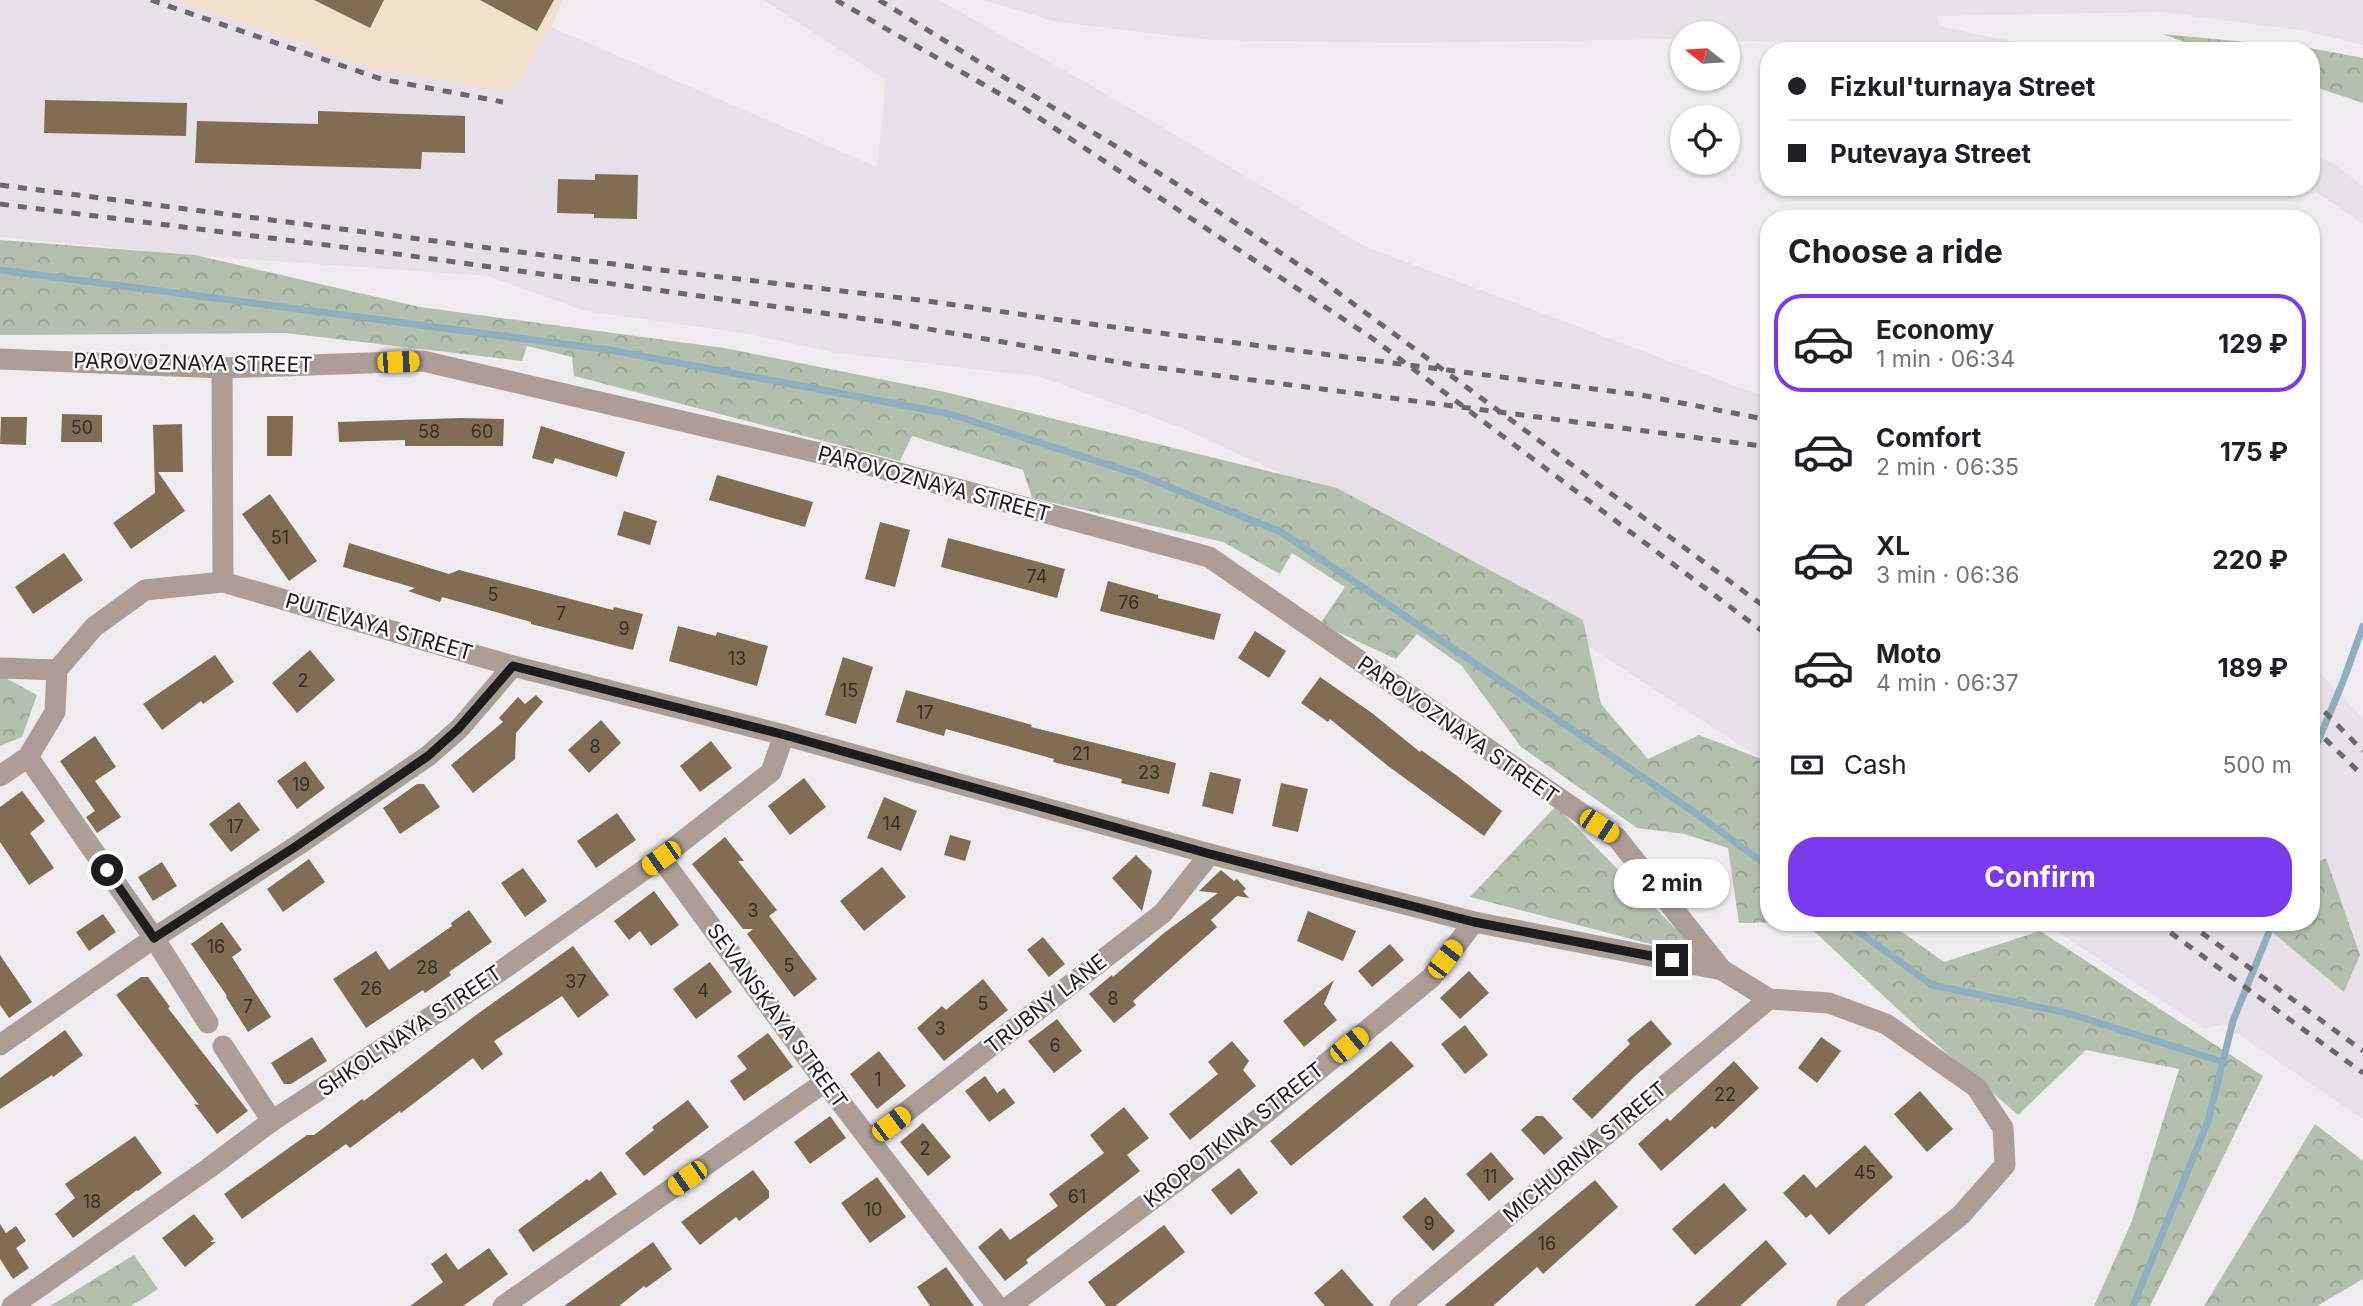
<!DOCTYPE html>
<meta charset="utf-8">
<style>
:root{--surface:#fff;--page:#f2f2f2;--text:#202124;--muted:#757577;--line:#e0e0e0;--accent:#7c3aed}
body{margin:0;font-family:Inter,sans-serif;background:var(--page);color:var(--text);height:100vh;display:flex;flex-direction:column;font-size:26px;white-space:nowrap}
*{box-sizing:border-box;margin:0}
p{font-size:23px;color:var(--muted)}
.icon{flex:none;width:38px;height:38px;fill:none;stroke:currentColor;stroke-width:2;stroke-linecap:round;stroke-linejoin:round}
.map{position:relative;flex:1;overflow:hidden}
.sheet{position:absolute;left:1760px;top:210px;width:560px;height:721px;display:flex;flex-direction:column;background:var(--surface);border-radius:28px;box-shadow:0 2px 5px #0004}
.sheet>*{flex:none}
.guide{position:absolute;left:1760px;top:42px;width:560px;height:154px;border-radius:28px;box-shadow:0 2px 5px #0004;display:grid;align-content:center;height:154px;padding:0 28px;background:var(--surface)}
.needle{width:46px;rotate:287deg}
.controls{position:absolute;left:1670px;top:21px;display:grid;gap:14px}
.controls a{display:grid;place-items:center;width:70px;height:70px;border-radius:50%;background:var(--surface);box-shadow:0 2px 5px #0004;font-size:35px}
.end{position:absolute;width:32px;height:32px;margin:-16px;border:9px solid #1d1c1e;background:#fff;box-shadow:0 0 0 4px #fff}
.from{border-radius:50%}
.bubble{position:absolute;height:49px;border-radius:24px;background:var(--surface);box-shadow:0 2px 5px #0004;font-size:23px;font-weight:700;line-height:49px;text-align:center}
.car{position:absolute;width:21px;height:42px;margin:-21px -10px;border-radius:9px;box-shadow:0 0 5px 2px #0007;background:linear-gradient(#f5c518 24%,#345 0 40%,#f5c518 0 76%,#345 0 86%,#f5c518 0)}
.guide b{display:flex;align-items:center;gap:24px;height:66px;font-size:26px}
.guide b+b{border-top:2px solid var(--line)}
.guide i{width:18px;height:18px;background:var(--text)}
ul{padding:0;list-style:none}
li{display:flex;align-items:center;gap:21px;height:98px;margin:0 14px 10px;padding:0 14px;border:4px solid transparent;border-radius:28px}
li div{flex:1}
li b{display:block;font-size:26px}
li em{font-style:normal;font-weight:700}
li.selected{border-color:var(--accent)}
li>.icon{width:63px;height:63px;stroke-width:1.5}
h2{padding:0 28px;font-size:32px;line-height:84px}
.pay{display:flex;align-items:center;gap:18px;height:77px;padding:0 28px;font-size:26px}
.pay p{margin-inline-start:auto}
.cta{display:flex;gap:14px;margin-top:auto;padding:14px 28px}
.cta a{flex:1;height:80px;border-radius:28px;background:var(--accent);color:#fff;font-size:28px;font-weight:700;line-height:80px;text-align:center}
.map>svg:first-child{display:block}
.built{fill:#e8e0e9}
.industrial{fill:#eee2cd}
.forest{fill:url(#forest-crowns)}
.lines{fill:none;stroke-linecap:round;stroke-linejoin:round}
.stream{stroke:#8fafc1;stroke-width:7}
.building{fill:#816d54}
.minor{stroke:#ac9e97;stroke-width:21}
.rail{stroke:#69686a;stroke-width:5;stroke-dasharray:9 9;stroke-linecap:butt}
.route{stroke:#1d1c1e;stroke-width:9}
.labels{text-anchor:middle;stroke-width:5;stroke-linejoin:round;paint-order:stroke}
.number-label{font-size:18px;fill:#36302c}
.street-label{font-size:21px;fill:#1d1c1e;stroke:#fcf9fd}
</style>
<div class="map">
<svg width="2363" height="1306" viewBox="0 0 2363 1306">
<defs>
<pattern id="forest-crowns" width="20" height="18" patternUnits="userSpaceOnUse" patternTransform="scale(1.75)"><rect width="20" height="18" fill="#b3c0ad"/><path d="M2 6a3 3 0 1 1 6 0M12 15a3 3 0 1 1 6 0" fill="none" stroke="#9aa494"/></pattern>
</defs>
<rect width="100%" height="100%" fill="#efecef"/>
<g class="built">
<polygon points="0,0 178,0 369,67 512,91 551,27 877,167 886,80 764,0 939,0 1087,83 1364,246 1741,388 1769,397 1769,764 1488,581 1356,508 1182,428 1041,377 831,352 743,333 585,311 488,276 200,256 0,237"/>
<polygon points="982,0 2363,0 2363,45 2300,30 2161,12 1937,16 1939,26 2057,51 1939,51 1901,46 1727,40 1727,33 1682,33 1682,39 1404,43 1209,40 1057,22"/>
<polygon points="2312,152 2335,165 2363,186 2363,224 2309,187 2312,187"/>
<polygon points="2312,665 2363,718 2363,1119 2223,1024 2205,1029 2043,922 2312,922"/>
</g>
<polygon class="industrial" points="178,0 563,0 551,27 513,92 369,67"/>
<g class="forest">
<polygon points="2162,34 2310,48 2363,58 2363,103 2312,86 2312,51 2210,51"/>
<polygon points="0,240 195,255 420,307 724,348 945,392 1337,488 1583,620 1601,704 1648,759 1699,735 1769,762 1769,922 1801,922 1739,923 1728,848 1685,834 1637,828 1521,747 1462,666 1417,634 1396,659 1320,624 1345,587 1292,553 1280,574 1223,542 1032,498 1023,470 912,436 900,461 574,376 572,357 527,346 522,361 285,333 0,335"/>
<polygon points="0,675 37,695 22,737 0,746"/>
<polygon points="1556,806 1704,958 1470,897"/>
<polygon points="2326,858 2360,955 2344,992 2260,922 2312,922 2312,865"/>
<polygon points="1804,922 1888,922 1944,962 2040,931 2263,1076 2150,1306 2094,1306 2132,1221 2179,1069 2086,1050 2018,1115 1917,1027"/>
<polygon points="2315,1124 2363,1161 2363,1279 2317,1306 2204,1306"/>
<polygon points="134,1255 158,1289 131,1306 50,1306"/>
</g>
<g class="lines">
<g class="stream">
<polyline points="0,270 610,350 950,414 1140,475 1281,532 1694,812 1769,867"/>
<polyline points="2312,756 2344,679 2363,626"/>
<polyline points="1845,922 1932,985 2067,1013 2223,1062"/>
<polyline points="2133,1306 2208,1121 2233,1021 2273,922"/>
</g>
</g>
<g class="building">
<polygon points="314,0 384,0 370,28"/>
<polygon points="480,0 554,0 537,31"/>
<polygon points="45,100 187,103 186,136 44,133"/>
<polygon points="318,111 465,116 465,153 422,152 421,169 195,163 197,121 318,124"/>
<polygon points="595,174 638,175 637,219 594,218 594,214 557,213 558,179 595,180"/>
<polygon points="62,414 102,415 102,442 61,442"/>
<polygon points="267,416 293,416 292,456 267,456"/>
<polygon points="1,417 27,417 26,445 0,444"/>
<polygon points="461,418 504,419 503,446 405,446 405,440 339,442 338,422"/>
<polygon points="182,424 183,472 158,472 185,511 131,549 113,523 155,493 153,425"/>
<polygon points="541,426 625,452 617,477 555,458 553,464 532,458"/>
<polygon points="717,475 813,502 805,527 709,500"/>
<polygon points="270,494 317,561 289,581 242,514"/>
<polygon points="624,511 657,521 650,545 617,535"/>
<polygon points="880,522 910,530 895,587 865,579"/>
<polygon points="948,538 1065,569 1057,598 941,567"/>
<polygon points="349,543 449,574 459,570 613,610 614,607 643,614 633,650 531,624 531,622 442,597 440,602 408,591 415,588 343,567"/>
<polygon points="64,553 83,580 33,614 15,587"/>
<polygon points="1108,581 1158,595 1158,598 1221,614 1214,640 1100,611"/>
<polygon points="678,626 716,636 717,632 768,646 757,686 669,661"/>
<polygon points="1255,631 1286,651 1269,678 1238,658"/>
<polygon points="310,650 335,680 297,713 272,683"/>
<polygon points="215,655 234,682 203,704 201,701 162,730 143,704"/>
<polygon points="843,657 873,667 856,724 825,715"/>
<polygon points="1320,677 1372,713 1420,752 1421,750 1456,775 1502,811 1484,836 1388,766 1330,719 1328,722 1301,703"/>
<polygon points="906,690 1032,725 1031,727 1176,763 1169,794 1121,783 1122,779 1053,762 1054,759 946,729 944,736 896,722"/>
<polygon points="536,695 543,702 516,733 515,759 473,793 451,765 503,722 499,718 518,697 525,704"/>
<polygon points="601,720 621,743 589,773 568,750"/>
<polygon points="95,736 116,767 95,781 121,817 97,833 86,817 95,811 60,761"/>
<polygon points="711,741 732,768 700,792 680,766"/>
<polygon points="305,761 325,788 297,809 277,781"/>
<polygon points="1210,772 1241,779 1233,814 1202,806"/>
<polygon points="804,778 826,807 790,835 768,806"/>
<polygon points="1281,783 1308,789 1298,832 1272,826"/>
<polygon points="417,784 424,784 440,807 400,834 383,808"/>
<polygon points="22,791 45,821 30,833 54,868 29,885 0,842 0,807"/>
<polygon points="884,797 917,811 901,851 867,838"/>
<polygon points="239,802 260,830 231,852 209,824"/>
<polygon points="617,813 636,840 596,868 577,841"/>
<polygon points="950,835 971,841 965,861 944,855"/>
<polygon points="725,837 744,861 738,861 777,910 769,916 817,979 794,997 747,934 753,929 743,929 692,864"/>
<polygon points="1136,855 1152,871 1142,911 1112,878"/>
<polygon points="309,859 325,882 283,912 267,889"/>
<polygon points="162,862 177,886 153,901 138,877"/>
<polygon points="882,867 906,897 864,931 840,901"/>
<polygon points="523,868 547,901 525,917 501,883"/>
<polygon points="1221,870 1234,881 1237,879 1246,889 1243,891 1249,898 1237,896 1211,920 1217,927 1133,1001 1136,1005 1114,1023 1089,994 1112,975 1113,977 1164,933 1218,893 1199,891"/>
<polygon points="654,891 679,925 651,946 640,931 629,940 614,921"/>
<polygon points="469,910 492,942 449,972 451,975 425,993 423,990 366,1028 333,979 376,951 389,970 452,926 451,923"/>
<polygon points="1308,911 1356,931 1343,961 1297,941"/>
<polygon points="103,914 116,932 89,951 76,932"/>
<polygon points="222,922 242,950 232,957 271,1017 248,1032 226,997 227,996 191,944"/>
<polygon points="1043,937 1065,964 1049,977 1027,950"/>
<polygon points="1390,944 1404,960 1372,987 1358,971"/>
<polygon points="573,946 609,995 578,1018 562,996 494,1041 503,1054 482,1070 473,1058 401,1113 400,1111 350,1148 346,1144 242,1219 224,1194 307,1135 314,1135 362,1099 364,1101 476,1015"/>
<polygon points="0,955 32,1002 9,1018 0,1005"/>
<polygon points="710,962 732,992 696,1019 673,989"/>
<polygon points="1469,971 1489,993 1460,1019 1440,998"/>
<polygon points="141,977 148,977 170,1007 168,1008 248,1111 217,1134 194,1104 199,1105 116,995"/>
<polygon points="983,979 1008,1010 944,1061 917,1028 942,1006 946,1010"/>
<polygon points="1334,980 1324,1004 1337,1020 1304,1047 1283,1021"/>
<polygon points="1057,1019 1082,1051 1054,1073 1028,1041"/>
<polygon points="1651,1020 1672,1044 1635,1076 1592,1119 1572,1099 1630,1044 1627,1040"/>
<polygon points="1465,1025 1488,1055 1465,1074 1441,1044"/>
<polygon points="65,1030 83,1055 53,1077 52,1075 0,1109 0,1078"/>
<polygon points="768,1033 793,1067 744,1101 730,1081 747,1069 737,1056"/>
<polygon points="312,1037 327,1061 291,1084 284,1084 271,1063"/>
<polygon points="1821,1037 1841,1051 1817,1083 1798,1068"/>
<polygon points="1232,1041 1249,1061 1243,1070 1256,1086 1190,1140 1169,1114 1218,1074 1208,1062"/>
<polygon points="1391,1041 1414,1066 1291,1166 1270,1141"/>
<polygon points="879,1051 906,1086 877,1109 850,1074"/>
<polygon points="1734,1061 1759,1088 1715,1129 1712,1126 1661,1171 1638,1144 1667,1118 1670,1121"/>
<polygon points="985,1076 997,1093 1004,1088 1015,1103 989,1122 965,1091"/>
<polygon points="1920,1091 1953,1129 1927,1152 1894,1114"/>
<polygon points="688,1100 709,1127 644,1176 625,1153 654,1130 652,1127"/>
<polygon points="1124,1107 1149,1138 1127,1155 1140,1171 1026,1260 1028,1263 1005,1281 978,1247 1001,1228 1010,1240 1058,1206 1049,1194 1104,1153 1090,1135"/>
<polygon points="830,1116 846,1138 810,1164 794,1142"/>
<polygon points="1536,1116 1543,1116 1563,1138 1544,1155 1521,1130"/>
<polygon points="923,1123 951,1157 928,1176 900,1142"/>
<polygon points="135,1136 162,1173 138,1191 137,1190 73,1238 55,1214 75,1198 65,1184"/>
<polygon points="1865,1145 1893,1177 1829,1235 1811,1214 1806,1218 1783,1193 1804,1174 1816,1188"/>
<polygon points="1491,1152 1514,1179 1489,1201 1466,1174"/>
<polygon points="1239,1168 1258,1193 1231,1215 1211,1190"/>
<polygon points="753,1170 769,1191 769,1198 739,1221 736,1217 700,1245 681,1222"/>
<polygon points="601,1171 617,1194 533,1252 518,1230 587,1179 589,1181"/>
<polygon points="877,1177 906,1217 870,1243 841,1203"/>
<polygon points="1595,1180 1618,1207 1543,1274 1537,1267 1493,1306 1444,1306"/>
<polygon points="1724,1183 1747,1210 1695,1255 1672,1229"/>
<polygon points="1425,1197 1455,1231 1433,1251 1402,1217"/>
<polygon points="194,1214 214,1239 210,1242 216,1242 185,1267 162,1238"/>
<polygon points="0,1224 6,1233 16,1226 26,1241 16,1248 29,1268 13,1279 0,1259"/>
<polygon points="1164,1225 1185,1252 1115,1306 1106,1306 1088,1282"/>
<polygon points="1766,1240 1787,1264 1740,1306 1694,1306"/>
<polygon points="653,1242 672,1269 646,1288 644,1286 619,1306 564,1306"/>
<polygon points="489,1248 508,1274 463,1306 410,1306 443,1282 431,1264 446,1253 458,1270"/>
<polygon points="946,1267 974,1306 930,1306 917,1287"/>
<polygon points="1342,1269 1374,1306 1325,1306 1314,1293"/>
</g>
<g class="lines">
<g class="minor">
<polyline points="0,359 222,368 423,361 854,461 1209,557 1617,838 1722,970"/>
<polyline points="222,368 223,582"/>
<polyline points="0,668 57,670 94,627 145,590 223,582 513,666 784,735 1210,854 1474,922 1722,970 1769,999 1829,1003 1886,1024 1976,1087 2003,1128 2005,1165 1961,1215 1847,1306"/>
<polyline points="28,757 154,938 208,1023"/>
<polyline points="0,776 28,757 55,712 57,670"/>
<polyline points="661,858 825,1082 997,1306"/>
<polyline points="0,1045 154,938 295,847 428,756 459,729 513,666"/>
<polyline points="223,1046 272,1121"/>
<polyline points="870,1140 1163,913 1210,854"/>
<polyline points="12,1306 209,1168 272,1121 502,970 661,858 771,772 784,735"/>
<polyline points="503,1306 825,1082"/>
<polyline points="1010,1306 1246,1129 1431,978 1474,922"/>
<polyline points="1400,1306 1769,999"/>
</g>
<g class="rail">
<polyline points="151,0 381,79 503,102"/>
<polyline points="836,0 1021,106 1372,338 1769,636"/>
<polyline points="879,0 1175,183 1317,277 1769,610"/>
<polyline points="0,185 652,269 920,300 1075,322 1641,395 1769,420"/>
<polyline points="0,204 390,253 894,323 1129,364 1769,447"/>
<polyline points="2312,699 2363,751"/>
<polyline points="2312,726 2363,776"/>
<polyline points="2156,922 2363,1073"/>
<polyline points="2187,922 2363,1051"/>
</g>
</g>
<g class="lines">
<polyline class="route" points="107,870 154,938 295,847 428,756 458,729 513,666 785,735 1210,854 1474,922 1672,960"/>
</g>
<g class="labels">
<g class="number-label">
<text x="82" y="434">50</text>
<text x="429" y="438">58</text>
<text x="482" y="438">60</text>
<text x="280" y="544">51</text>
<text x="1037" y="583">74</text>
<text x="493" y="601">5</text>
<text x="1129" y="609">76</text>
<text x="561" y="620">7</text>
<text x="624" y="635">9</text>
<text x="737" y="665">13</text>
<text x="303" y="687">2</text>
<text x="849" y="697">15</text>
<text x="925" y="719">17</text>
<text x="595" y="753">8</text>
<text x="1081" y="760">21</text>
<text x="1149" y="779">23</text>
<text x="301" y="791">19</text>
<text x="892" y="830">14</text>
<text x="235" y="833">17</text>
<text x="753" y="917">3</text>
<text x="216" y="953">16</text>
<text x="789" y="972">5</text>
<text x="427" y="974">28</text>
<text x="576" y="988">37</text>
<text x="371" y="995">26</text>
<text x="703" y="997">4</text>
<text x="1113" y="1005">8</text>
<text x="983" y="1010">5</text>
<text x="248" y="1013">7</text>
<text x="940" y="1035">3</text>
<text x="1055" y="1052">6</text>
<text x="878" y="1086">1</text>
<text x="1725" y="1101">22</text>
<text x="925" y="1155">2</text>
<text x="1865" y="1179">45</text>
<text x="1490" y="1183">11</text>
<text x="1077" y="1203">61</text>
<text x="92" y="1208">18</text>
<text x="873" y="1216">10</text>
<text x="1429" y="1230">9</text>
<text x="1547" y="1250">16</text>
</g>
<g class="street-label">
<text transform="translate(193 363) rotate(1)" y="7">PAROVOZNAYA STREET</text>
<text transform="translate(934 484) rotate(15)" y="7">PAROVOZNAYA STREET</text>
<text transform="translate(379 627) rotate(16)" y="7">PUTEVAYA STREET</text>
<text transform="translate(1458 730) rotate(35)" y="7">PAROVOZNAYA STREET</text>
<text transform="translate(1046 1004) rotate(-38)" y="7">TRUBNY LANE</text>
<text transform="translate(777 1016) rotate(54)" y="7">SEVANSKAYA STREET</text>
<text transform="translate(410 1031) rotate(-34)" y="7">SHKOL'NAYA STREET</text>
<text transform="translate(1234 1135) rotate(-38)" y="7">KROPOTKINA STREET</text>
<text transform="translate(1585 1152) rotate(-40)" y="7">MICHURINA STREET</text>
</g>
</g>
</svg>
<div class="controls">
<a><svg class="needle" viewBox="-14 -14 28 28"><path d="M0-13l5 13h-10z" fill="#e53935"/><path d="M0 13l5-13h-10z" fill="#757577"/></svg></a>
<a><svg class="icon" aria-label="locate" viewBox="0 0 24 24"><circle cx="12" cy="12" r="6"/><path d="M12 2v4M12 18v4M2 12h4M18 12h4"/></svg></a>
</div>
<i class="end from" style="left:107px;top:870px"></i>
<i class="end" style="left:1672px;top:960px"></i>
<div class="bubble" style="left:1614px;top:859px;width:116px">2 min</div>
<i class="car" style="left:398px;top:362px;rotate:88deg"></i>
<i class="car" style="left:1599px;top:826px;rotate:123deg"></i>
<i class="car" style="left:661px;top:858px;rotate:235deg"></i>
<i class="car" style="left:1445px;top:959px;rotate:37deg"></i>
<i class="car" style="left:1349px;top:1045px;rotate:51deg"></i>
<i class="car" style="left:891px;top:1124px;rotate:53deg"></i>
<i class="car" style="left:687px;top:1178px;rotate:235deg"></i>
<div class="guide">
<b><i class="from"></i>Fizkul'turnaya Street</b>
<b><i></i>Putevaya Street</b>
</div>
<section class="sheet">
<h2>Choose a ride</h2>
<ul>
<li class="selected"><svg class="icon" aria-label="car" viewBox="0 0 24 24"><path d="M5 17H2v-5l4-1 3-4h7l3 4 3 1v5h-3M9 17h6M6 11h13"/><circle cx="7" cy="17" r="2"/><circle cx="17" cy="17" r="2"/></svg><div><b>Economy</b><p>1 min · 06:34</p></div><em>129 ₽</em></li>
<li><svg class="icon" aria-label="car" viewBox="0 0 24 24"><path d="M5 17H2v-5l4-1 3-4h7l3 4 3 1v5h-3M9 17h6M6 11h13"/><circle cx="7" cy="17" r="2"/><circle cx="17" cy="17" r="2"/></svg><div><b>Comfort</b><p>2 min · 06:35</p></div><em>175 ₽</em></li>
<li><svg class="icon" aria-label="car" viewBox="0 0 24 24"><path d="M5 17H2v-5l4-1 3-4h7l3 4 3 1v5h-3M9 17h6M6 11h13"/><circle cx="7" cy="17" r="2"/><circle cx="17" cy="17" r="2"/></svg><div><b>XL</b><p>3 min · 06:36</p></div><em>220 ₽</em></li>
<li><svg class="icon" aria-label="car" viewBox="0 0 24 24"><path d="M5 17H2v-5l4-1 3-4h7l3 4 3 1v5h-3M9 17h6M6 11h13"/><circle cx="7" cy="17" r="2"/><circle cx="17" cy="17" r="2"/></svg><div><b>Moto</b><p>4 min · 06:37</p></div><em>189 ₽</em></li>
</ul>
<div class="pay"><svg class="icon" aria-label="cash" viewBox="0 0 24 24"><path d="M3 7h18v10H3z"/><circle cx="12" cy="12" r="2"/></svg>Cash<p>500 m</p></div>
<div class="cta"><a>Confirm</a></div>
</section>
</div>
